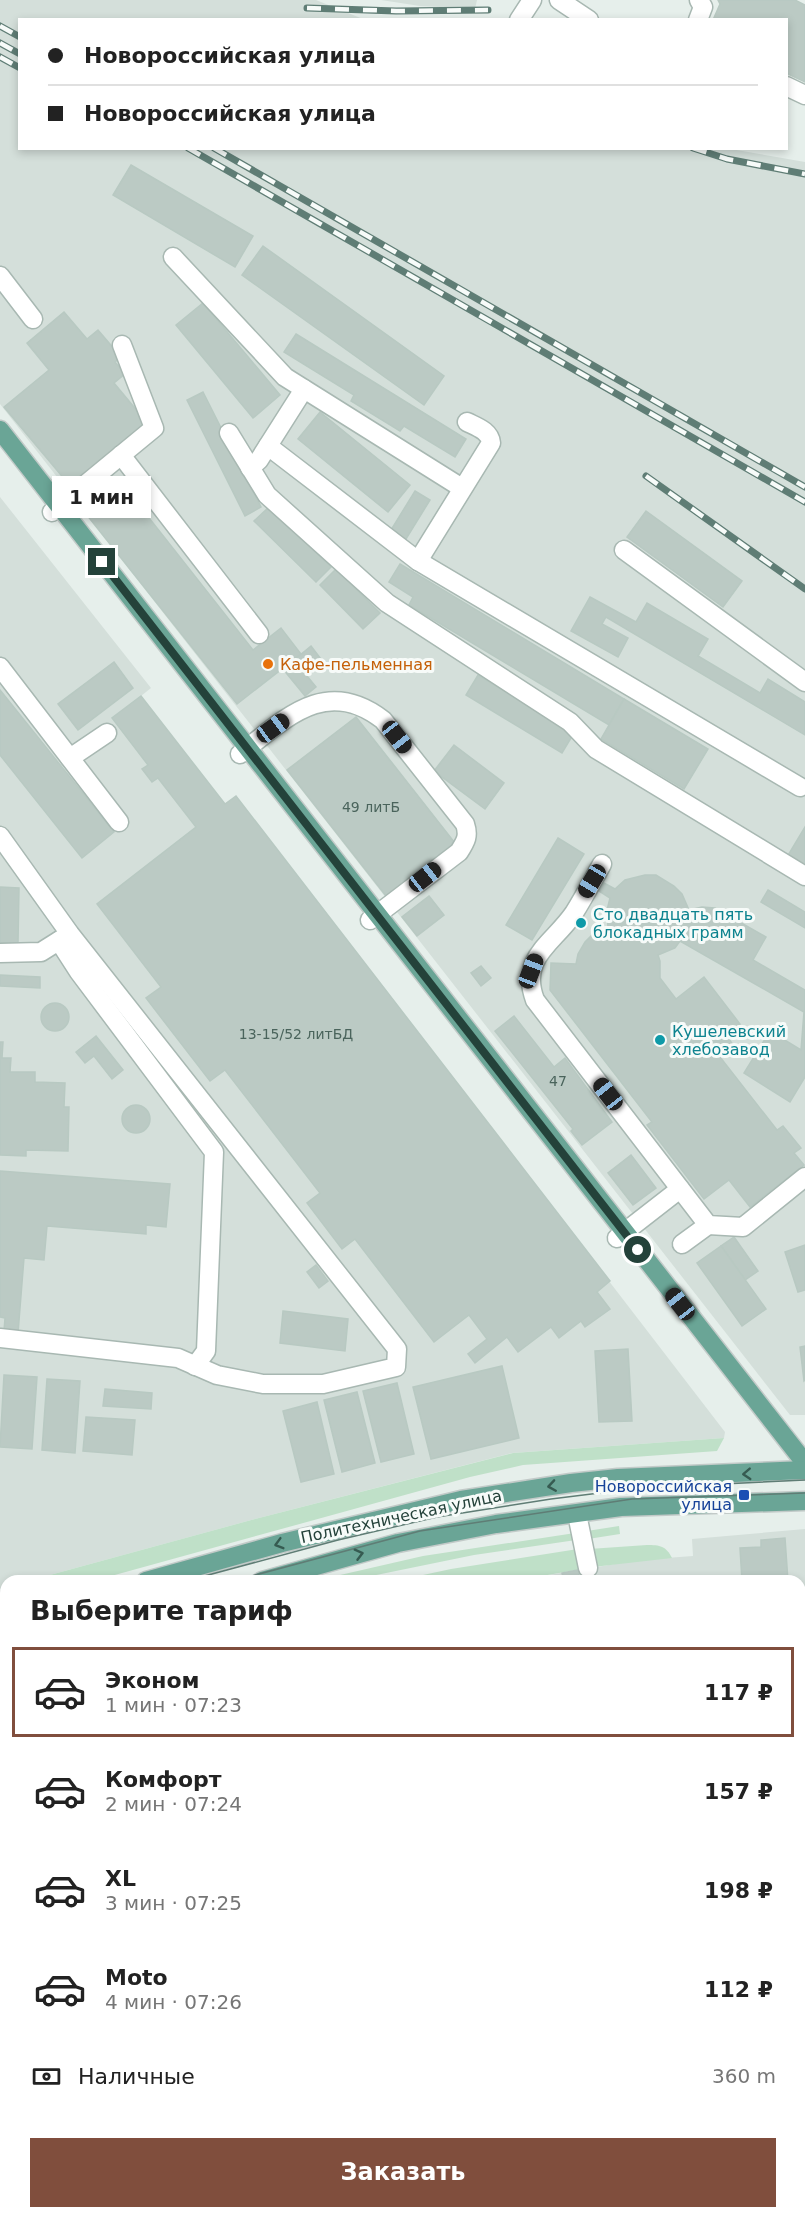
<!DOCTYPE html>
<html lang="ru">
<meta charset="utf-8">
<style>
:root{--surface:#fff;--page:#f2f2f2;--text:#222;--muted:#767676;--line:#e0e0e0;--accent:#804e3d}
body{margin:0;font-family:"DejaVu Sans",sans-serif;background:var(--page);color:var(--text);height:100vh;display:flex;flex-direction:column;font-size:22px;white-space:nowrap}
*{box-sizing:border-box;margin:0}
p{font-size:20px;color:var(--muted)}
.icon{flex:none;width:33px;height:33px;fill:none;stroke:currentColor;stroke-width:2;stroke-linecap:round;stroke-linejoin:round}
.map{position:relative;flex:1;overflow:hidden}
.sheet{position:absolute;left:0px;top:1575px;width:806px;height:644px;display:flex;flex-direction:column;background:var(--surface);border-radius:18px 18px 0 0;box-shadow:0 3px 9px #0003}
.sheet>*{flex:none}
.hud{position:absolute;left:18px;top:18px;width:770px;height:132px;border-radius:0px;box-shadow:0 3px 9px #0003;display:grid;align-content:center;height:132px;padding:0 30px;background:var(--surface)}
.end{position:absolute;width:27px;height:27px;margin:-14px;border:8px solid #24423a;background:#fff;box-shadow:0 0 0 3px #fff}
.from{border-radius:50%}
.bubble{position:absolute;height:42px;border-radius:0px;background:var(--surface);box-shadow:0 3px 9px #0003;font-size:20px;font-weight:600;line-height:42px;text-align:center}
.car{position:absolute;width:18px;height:36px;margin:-18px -9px;border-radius:8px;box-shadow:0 0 4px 2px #0007;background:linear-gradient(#222 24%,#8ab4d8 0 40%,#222 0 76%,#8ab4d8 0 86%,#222 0)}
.hud b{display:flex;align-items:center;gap:21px;height:57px;font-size:22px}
.hud b+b{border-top:2px solid var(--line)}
.hud i{width:15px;height:15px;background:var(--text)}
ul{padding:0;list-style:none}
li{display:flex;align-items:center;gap:18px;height:90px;margin:0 12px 9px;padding:0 18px;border:3px solid transparent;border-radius:0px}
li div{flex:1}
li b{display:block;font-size:22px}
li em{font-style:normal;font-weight:600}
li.selected{border-color:var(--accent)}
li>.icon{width:54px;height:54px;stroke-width:1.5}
h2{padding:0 30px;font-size:27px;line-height:72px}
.pay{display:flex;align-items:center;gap:15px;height:66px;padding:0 30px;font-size:22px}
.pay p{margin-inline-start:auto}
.button{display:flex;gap:12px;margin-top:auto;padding:12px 30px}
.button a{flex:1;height:69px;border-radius:0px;background:var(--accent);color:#fff;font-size:24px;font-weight:600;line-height:69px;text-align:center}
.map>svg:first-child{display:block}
.built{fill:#d4dfda}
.green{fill:#bfe0c8}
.building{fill:#bbcac4;stroke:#b8c9c2;stroke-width:1.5}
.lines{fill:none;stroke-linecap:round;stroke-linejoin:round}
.minor-casing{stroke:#a8b8b2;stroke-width:21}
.major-casing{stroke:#c2cac8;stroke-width:21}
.path{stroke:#86b3a5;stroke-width:3;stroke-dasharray:3 4.5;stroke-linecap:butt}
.minor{stroke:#fff;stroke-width:18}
.major{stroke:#6aa596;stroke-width:18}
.tram{stroke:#5f7d75;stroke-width:1.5}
.rail-casing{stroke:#5f7d75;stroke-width:7}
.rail{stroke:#f7fbf9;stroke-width:4.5;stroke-dasharray:14;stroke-linecap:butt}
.oneway{stroke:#365b51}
.route{stroke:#24423a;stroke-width:8}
.food-dot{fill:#e8710a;stroke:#f7fbf9;stroke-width:2}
.culture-dot{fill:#0f9aa8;stroke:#f7fbf9;stroke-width:2}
.transit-dot{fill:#1a4fb4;stroke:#f7fbf9;stroke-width:2}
.labels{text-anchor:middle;stroke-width:6;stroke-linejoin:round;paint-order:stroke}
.number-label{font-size:14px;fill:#4a645c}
.food-label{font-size:16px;fill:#c56008;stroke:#f7fbf9;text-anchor:start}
.culture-label{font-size:16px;fill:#0d838f;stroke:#f7fbf9;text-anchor:start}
.transit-label{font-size:16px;fill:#164399;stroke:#f7fbf9;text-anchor:end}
.street-label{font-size:16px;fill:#24423a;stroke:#f7fbf9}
</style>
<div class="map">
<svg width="805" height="2218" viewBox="0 0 805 2218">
<rect width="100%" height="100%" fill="#e6efeb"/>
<g class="built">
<polygon points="0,0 316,0 363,19 20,20 20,148 725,148 805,162 805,1415 790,1415 0,404"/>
<polygon points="381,0 477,0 475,9 420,6"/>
<polygon points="0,497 151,688 141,696 225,804 236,796 725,1432 724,1438 512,1453 255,1519 28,1581 6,1581 6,1587 0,1589"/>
<polygon points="805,1529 805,1992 800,1992 800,1581 513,1581 639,1560 693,1556 692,1539"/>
<polygon points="6,1707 6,1848 0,1841 0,1708"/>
</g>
<g class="green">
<polygon points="724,1438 717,1451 523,1465 470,1477 93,1581 28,1581 255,1519 513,1453"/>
<polygon points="619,1526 620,1534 588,1539 587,1531"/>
<polygon points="575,1533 576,1540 474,1555 347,1581 314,1581 423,1556"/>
<path d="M647 1545C660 1545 666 1546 672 1558L593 1567 589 1549Z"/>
<polygon points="578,1549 582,1569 513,1581 395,1581 451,1569"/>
<polygon points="6,2092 6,2141 0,2145 0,2093"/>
<polygon points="219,2212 312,2212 312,2213 305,2218 212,2218"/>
<polygon points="94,2213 94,2212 141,2213 139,2218 93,2218"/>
</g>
<g class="building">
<polygon points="718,0 795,0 805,5 805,82 786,73 786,20 713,20 720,4"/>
<polygon points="131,165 253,236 235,267 113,195"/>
<polygon points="263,246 444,376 424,405 242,275"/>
<polygon points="203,303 280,395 253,418 176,325"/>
<polygon points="64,312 87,339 98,330 121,357 115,362 125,374 114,383 148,424 71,487 4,407 49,370 27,343"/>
<polygon points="296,334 466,439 455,457 404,426 400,431 351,401 354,395 284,352"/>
<polygon points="203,392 261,507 245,516 187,400"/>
<polygon points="320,412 410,485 388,512 298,439"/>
<polygon points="120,481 253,650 281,628 301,654 237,704 83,510"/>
<polygon points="415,491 430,500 406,539 391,530"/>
<polygon points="269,507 331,567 316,582 254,521"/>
<polygon points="646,511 742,581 723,607 627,537"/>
<polygon points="400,564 624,699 609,725 409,605 413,597 389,582"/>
<polygon points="336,569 380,613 363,629 320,585"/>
<polygon points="590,597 636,622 647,603 708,639 698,656 760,693 768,679 805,702 805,735 606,617 602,624 628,638 618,657 571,631"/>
<polygon points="311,646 324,663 307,676 316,687 305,696 283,669"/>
<polygon points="114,662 133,688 78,730 58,704"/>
<polygon points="478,675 574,733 562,753 466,695"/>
<polygon points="0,690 114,832 82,858 0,755"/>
<polygon points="141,696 225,804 236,796 610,1281 597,1292 610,1309 585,1327 581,1321 559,1338 551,1327 518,1352 507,1337 475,1363 468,1354 487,1339 469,1315 434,1342 355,1239 342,1249 307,1203 320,1193 225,1070 210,1081 146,998 161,987 97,904 196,827 158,778 152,782 142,769 148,765 112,718"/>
<polygon points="624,699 708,749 684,789 601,739"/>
<polygon points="356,717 455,843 386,896 287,770"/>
<polygon points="454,745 504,783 485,809 434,771"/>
<polygon points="805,827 805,867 787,857"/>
<polygon points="558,838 584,854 532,940 506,925"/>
<polygon points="645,875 656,875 674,886 682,894 689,910 702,907 715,908 766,937 753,960 805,990 805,1077 790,1102 744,1073 770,1031 801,1050 804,1012 680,941 675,948 658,955 660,961 660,978 676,999 704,977 740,1024 726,1035 734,1046 720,1057 777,1130 783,1126 801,1148 794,1153 804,1165 750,1207 729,1180 704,1199 647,1125 652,1122 550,990 551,963 576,964 578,954 585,942 595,932 608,928 607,910 610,898 599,891 604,883 615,889 625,880"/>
<polygon points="0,887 19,888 18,943 0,943"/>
<polygon points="768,890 805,912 805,928 761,902"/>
<polygon points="429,896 444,915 417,936 402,917"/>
<polygon points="481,966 491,978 481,986 471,973"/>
<polygon points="0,975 40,977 40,988 0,986"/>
<circle cx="55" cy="1017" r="14"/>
<polygon points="514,1016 554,1067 565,1058 612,1122 582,1145 571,1131 573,1129 495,1031"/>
<polygon points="96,1036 123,1070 112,1079 94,1056 85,1063 76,1052"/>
<polygon points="0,1042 3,1042 2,1058 11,1058 10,1072 35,1072 35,1082 65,1083 64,1107 69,1107 68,1151 26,1150 26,1156 0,1155"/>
<circle cx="136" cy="1119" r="14"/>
<polygon points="631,1155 656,1188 633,1205 608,1173"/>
<polygon points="0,1171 170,1184 166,1227 146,1225 146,1234 47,1226 44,1260 24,1258 18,1333 4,1331 5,1318 0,1317"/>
<polygon points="734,1237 758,1271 745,1280 721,1246"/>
<polygon points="805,1245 805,1290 798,1292 785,1252"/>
<polygon points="721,1246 766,1309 742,1326 697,1263"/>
<polygon points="316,1265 328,1281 319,1288 307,1272"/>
<polygon points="283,1311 348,1319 345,1351 280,1343"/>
<polygon points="805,1346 805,1380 804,1381 800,1347"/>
<polygon points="628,1349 632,1421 599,1422 595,1351"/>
<polygon points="502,1366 519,1438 431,1459 413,1387"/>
<polygon points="4,1375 37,1377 32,1449 0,1447"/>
<polygon points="47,1379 80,1381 75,1453 42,1450"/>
<polygon points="397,1383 414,1454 381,1462 363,1391"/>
<polygon points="105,1389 152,1393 151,1409 103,1406"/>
<polygon points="357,1392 375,1463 342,1472 324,1400"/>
<polygon points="317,1402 334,1474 301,1482 283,1411"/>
<polygon points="86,1417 135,1420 132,1455 83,1451"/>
<polygon points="785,1538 788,1581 742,1581 740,1548 761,1547 761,1540"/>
<polygon points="578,1570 580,1581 564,1581 562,1573"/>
<rect x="800" y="1615" width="5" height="119"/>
<polygon points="6,1707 6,1740 0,1745 0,1708"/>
<polygon points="805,1782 805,1833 800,1833 800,1783"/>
<polygon points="0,1793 6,1800 6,1848 0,1841"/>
<polygon points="805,1883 805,1972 800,1972 800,1884"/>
<polygon points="0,1961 6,1965 6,2002 0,1999"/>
<polygon points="805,2192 805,2218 771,2218 778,2212 800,2212 800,2196"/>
<polygon points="6,2205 6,2212 69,2213 63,2218 0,2218 0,2210"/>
<polygon points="321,2212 370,2212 363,2218 314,2218"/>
<polygon points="518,2212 578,2212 571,2218 566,2214 561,2218 511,2218"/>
</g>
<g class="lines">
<defs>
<g id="minor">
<polyline points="559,0 589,20"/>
<polyline points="519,20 532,0"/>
<polyline points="698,20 703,7 699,0"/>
<polyline points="786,86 805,95"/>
<polyline points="173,257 285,377 462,488"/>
<polyline points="0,276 33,319"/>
<polyline points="229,433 267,495 387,603 570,722 596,749 805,876"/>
<polyline points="268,446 418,561 800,787"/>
<polyline points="121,455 259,634"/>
<polyline points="250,468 259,460 304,389"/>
<polyline points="52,512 154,428 122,345"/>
<polyline points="624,550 805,682"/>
<path d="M418 561 491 443C490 431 477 427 467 422"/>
<polyline points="0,667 119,822"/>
<path d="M240 754C286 718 326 676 383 720L465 824C469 836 466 841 459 852L370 920"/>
<polyline points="70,758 107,733"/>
<polyline points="0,836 70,934 397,1349 396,1367 323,1384 263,1384 217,1375 178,1358 0,1338"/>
<path d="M602 864C593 880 584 897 574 913 553 944 519 957 535 1000L708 1225 743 1227 805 1177"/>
<polyline points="59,941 79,972 214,1152 206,1351 195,1366"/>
<polyline points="0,953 41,952 68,935"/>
<polyline points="617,1238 680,1189"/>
<polyline points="682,1244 708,1225"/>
<polyline points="577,1514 588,1568"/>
<polyline points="0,1878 6,1884"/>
<polyline points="800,2065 805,2061 805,2050"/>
<polyline points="76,2218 76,2212"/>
<polyline points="403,2218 410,2212"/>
<polyline points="647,2218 648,2212"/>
</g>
<g id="major">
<polyline points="0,430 805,1463"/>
<polyline points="146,1581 282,1543 461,1500 571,1483 618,1478 805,1470"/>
<polyline points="262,1581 398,1543 496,1524 621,1507 805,1501"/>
<polyline points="0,1621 6,1619"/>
<polyline points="0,1658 6,1656"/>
<polyline points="800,2017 805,2017"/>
<polyline points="0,2055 6,2055"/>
</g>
</defs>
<use href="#minor" class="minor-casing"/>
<use href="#major" class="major-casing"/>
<g class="path">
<polyline points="0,2085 6,2085"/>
<polyline points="0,2156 6,2155"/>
<polyline points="441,2212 442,2218"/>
<polyline points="282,2218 290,2212"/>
</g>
<use href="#minor" class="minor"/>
<use href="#major" class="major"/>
<g class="tram">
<polyline points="186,1581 338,1540 437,1517 551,1499 640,1488 805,1480"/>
<polyline points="233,1581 420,1531 632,1499 805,1493"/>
<polyline points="0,1633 6,1631"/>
<polyline points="0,1644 6,1642"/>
</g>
<defs>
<g id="rail">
<polyline points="307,8 396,11 488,10"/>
<polyline points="0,26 20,37"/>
<polyline points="0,43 20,54"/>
<polyline points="0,57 20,68"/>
<polyline points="188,148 805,502"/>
<polyline points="214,148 805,487"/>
<polyline points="693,148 727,159 805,174"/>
<polyline points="646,476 805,589"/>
</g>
</defs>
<use href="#rail" class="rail-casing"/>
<use href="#rail" class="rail"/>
</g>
<defs><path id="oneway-chevron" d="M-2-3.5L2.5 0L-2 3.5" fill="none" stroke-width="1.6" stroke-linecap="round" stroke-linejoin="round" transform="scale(1.5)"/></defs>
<g class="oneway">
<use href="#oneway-chevron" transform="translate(747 1474) rotate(177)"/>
<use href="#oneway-chevron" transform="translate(552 1486) rotate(171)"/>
<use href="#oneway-chevron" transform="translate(279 1544) rotate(164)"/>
<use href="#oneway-chevron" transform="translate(359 1554) rotate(-15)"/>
</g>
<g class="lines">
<polyline class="route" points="102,562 638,1250"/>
</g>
<circle class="food-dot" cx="268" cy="664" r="6"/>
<g class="culture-dot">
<circle cx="581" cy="923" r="6"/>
<circle cx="660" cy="1040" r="6"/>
</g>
<rect class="transit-dot" x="738" y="1489" width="12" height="12" rx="3"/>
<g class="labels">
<g class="number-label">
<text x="371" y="812">49 литБ</text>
<text x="296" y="1039">13-15/52 литБД</text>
<text x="558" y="1086">47</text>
</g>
<g class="food-label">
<text x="280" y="670">Кафе-пельменная</text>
</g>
<g class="culture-label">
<text x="593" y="920">Сто двадцать пять<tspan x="593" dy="18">блокадных грамм</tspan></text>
<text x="672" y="1037">Кушелевский<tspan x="672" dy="18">хлебозавод</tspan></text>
</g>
<g class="transit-label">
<text x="732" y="1492">Новороссийская<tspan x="732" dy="18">улица</tspan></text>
</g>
<g class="street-label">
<text transform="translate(401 1516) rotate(-12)" y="6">Политехническая улица</text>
</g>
</g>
</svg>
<i class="end from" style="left:638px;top:1250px"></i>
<i class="end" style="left:102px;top:562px"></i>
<div class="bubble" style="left:52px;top:476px;width:99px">1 мин</div>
<i class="car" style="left:273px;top:728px;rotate:54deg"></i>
<i class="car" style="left:397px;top:737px;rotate:142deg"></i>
<i class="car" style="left:425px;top:877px;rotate:52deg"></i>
<i class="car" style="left:592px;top:881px;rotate:211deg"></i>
<i class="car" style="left:531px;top:971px;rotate:21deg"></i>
<i class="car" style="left:608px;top:1094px;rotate:322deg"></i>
<i class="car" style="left:680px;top:1304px;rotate:322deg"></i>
<div class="hud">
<b><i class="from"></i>Новороссийская улица</b>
<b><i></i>Новороссийская улица</b>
</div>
<section class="sheet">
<h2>Выберите тариф</h2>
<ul>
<li class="selected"><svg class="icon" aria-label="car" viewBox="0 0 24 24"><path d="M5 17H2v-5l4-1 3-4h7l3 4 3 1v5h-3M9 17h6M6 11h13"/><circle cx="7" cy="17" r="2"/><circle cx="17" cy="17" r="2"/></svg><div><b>Эконом</b><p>1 мин · 07:23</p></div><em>117 ₽</em></li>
<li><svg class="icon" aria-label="car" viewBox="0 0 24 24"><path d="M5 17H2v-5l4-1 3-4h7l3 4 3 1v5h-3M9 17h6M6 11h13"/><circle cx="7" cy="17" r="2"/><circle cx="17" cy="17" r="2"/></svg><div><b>Комфорт</b><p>2 мин · 07:24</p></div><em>157 ₽</em></li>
<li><svg class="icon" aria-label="car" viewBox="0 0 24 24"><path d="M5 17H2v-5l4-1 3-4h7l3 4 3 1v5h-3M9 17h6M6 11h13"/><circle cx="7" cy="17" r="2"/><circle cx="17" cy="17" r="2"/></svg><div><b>XL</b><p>3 мин · 07:25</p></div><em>198 ₽</em></li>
<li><svg class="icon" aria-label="car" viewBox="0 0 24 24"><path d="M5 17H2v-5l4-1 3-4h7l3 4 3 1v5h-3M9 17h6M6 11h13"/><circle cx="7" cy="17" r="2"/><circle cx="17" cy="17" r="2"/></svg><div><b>Moto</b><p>4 мин · 07:26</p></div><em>112 ₽</em></li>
</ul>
<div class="pay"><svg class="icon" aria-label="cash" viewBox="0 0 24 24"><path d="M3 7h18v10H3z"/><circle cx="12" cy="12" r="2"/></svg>Наличные<p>360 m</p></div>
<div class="button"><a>Заказать</a></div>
</section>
</div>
